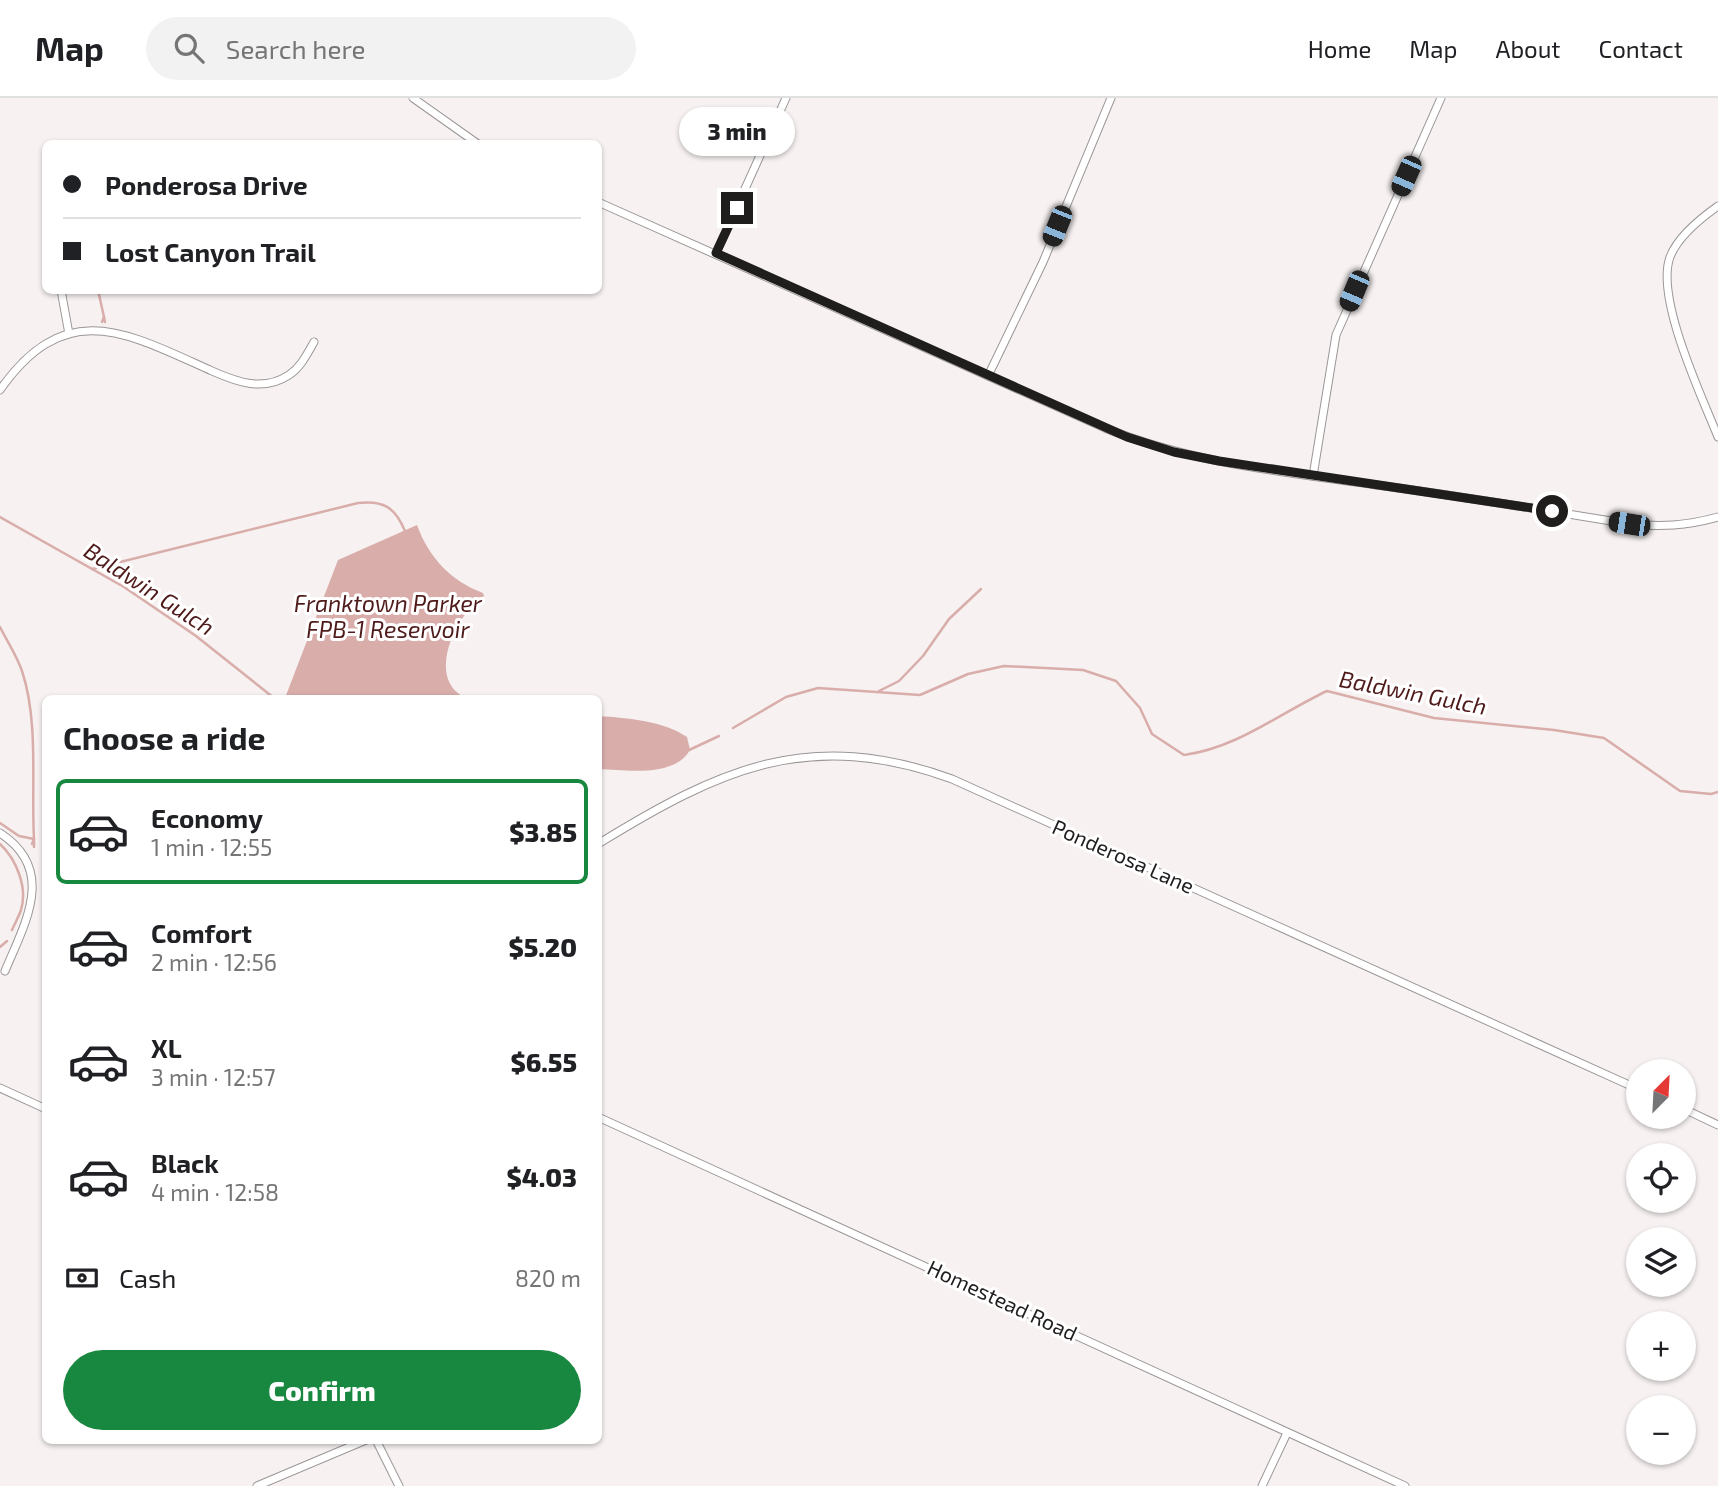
<!DOCTYPE html>
<meta charset="utf-8">
<style>
:root{--surface:#fff;--page:#f2f2f2;--text:#202124;--muted:#757577;--line:#e0e0e0;--accent:#18873f}
body{margin:0;font-family:"Exo 2",sans-serif;background:var(--page);color:var(--text);height:100vh;display:flex;flex-direction:column;font-size:26px;white-space:nowrap}
*{box-sizing:border-box;margin:0}
p{font-size:23px;color:var(--muted)}
.icon{flex:none;width:38px;height:38px;fill:none;stroke:currentColor;stroke-width:2;stroke-linecap:round;stroke-linejoin:round}
.map{position:relative;flex:1;overflow:hidden}
.side{position:absolute;left:42px;top:597px;width:560px;height:749px;display:flex;flex-direction:column;background:var(--surface);border-radius:10px;box-shadow:0 2px 5px #0004}
.side>*{flex:none}
.banner{position:absolute;left:42px;top:42px;width:560px;height:154px;border-radius:10px;box-shadow:0 2px 5px #0004;display:grid;align-content:center;height:154px;padding:0 21px;background:var(--surface)}
.needle{width:46px;rotate:24deg}
.fabs{position:absolute;left:1626px;top:961px;display:grid;gap:14px}
.fabs a{display:grid;place-items:center;width:70px;height:70px;border-radius:50%;background:var(--surface);box-shadow:0 2px 5px #0004;font-size:35px}
.end{position:absolute;width:32px;height:32px;margin:-16px;border:9px solid #201e1d;background:#fff;box-shadow:0 0 0 4px #fff}
.from{border-radius:50%}
.bubble{position:absolute;height:49px;border-radius:24px;background:var(--surface);box-shadow:0 2px 5px #0004;font-size:23px;font-weight:800;line-height:49px;text-align:center}
.car{position:absolute;width:21px;height:42px;margin:-21px -10px;border-radius:9px;box-shadow:0 0 5px 2px #0007;background:linear-gradient(#222 24%,#8ab4d8 0 40%,#222 0 76%,#8ab4d8 0 86%,#222 0)}
.banner b{display:flex;align-items:center;gap:24px;height:66px;font-size:26px}
.banner b+b{border-top:2px solid var(--line)}
.banner i{width:18px;height:18px;background:var(--text)}
ul{padding:0;list-style:none}
li{display:flex;align-items:center;gap:21px;height:105px;margin:0 14px 10px;padding:0 7px;border:4px solid transparent;border-radius:10px}
li div{flex:1}
li b{display:block;font-size:26px}
li em{font-style:normal;font-weight:800}
li.active{border-color:var(--accent)}
li>.icon{width:63px;height:63px;stroke-width:1.5}
h2{padding:0 21px;font-size:32px;line-height:84px}
.pay{display:flex;align-items:center;gap:18px;height:77px;padding:0 21px;font-size:26px}
.pay p{margin-inline-start:auto}
.action{display:flex;gap:14px;margin-top:auto;padding:14px 21px}
.action a{flex:1;height:80px;border-radius:42px;background:var(--accent);color:#fff;font-size:28px;font-weight:800;line-height:80px;text-align:center}
header{display:flex;align-items:center;gap:42px;box-sizing:border-box;height:98px;padding:0 35px;background:var(--surface);border-bottom:2px solid var(--line)}
header strong{font-size:33px}
nav{display:flex;gap:38px;margin-inline-start:auto;font-size:24px}
.search{width:490px;height:63px;background:var(--page);display:flex;align-items:center;gap:18px;box-sizing:border-box;padding:0 24px;border-radius:38px;color:var(--muted);font-size:26px}
.map>svg:first-child{display:block}
.water{fill:#d8adaa}
.lines{fill:none;stroke-linecap:round;stroke-linejoin:round}
.stream{stroke:#d8adaa;stroke-width:2.5}
.street-casing{stroke:#9c9696;stroke-width:9}
.street{stroke:#fff;stroke-width:7}
.route{stroke:#201e1d;stroke-width:9}
.labels{text-anchor:middle;stroke-width:6;stroke-linejoin:round;paint-order:stroke}
.street-label{font-size:21px;fill:#201e1d;stroke:#fff}
.water-label{font-size:23px;font-style:italic;fill:#4f1a1a;stroke:#fff}
</style>
<header>
<strong>Map</strong>
<div class="search"><svg class="icon" aria-label="search" viewBox="0 0 24 24"><circle cx="10" cy="10" r="6"/><path d="M15 15l6 6"/></svg>Search here</div>
<nav><a>Home</a><a>Map</a><a>About</a><a>Contact</a></nav>
</header>
<div class="map">
<svg width="1718" height="1388" viewBox="0 0 1718 1388">
<rect width="100%" height="100%" fill="#f7f1f1"/>
<g class="water">
<path d="M417 427C429 460 451 483 483 495L484 498C478 504 469 510 464 518 447 541 433 585 466 600H285L338 462Z"/>
<path d="M599 618C627 620 664 623 687 639L690 652C674 680 625 672 599 671Z"/>
</g>
<g class="lines">
<g class="stream">
<polyline points="98,192 104,219"/>
<polyline points="102,224 104,219 105,224"/>
<polyline points="0,419 124,489 196,538 274,600"/>
<path d="M92 471 358 405C383 402 395 409 405 433"/>
<path d="M0 529C7 543 17 558 22 573 39 624 31 688 34 741L32 746"/>
<polyline points="879,593 899,583 923,558 949,521 981,491"/>
<path d="M733 630 786 599 818 590 920 597 968 576 1004 568 1083 572 1116 583 1140 610 1152 636 1184 657C1237 650 1280 615 1327 593L1434 620 1554 632 1604 640 1680 693 1711 696 1718 694"/>
<polyline points="687,653 719,638"/>
<polyline points="0,725 19,738 34,741 34,749"/>
<path d="M0 746C16 761 28 789 21 812 19 818 15 825 12 832"/>
<polyline points="0,849 7,843"/>
</g>
<defs>
<g id="street">
<polyline points="413,0 478,46"/>
<path d="M598 104 1105 330C1190 365 1285 374 1376 387 1460 398 1544 412 1629 426 1662 429 1685 428 1718 419"/>
<path d="M1718 108C1701 120 1678 138 1670 159 1655 200 1702 299 1718 339"/>
<polyline points="716,155 786,0"/>
<polyline points="61,192 69,236"/>
<polyline points="988,278 1043,164 1111,0"/>
<path d="M0 292C66 198 127 235 212 273 237 284 263 294 289 277 301 269 307 256 314 244"/>
<polyline points="1313,378 1336,237 1441,0"/>
<path d="M0 735C57 772 25 825 5 873"/>
<path d="M598 746C720 671 809 629 952 681L1638 991"/>
<polyline points="0,990 46,1011"/>
<polyline points="1684,1011 1718,1027"/>
<polyline points="598,1019 1405,1388"/>
<polyline points="376,1342 399,1388"/>
<polyline points="257,1388 366,1342"/>
<polyline points="1262,1388 1287,1335"/>
</g>
</defs>
<use href="#street" class="street-casing"/>
<use href="#street" class="street"/>
</g>
<g class="lines">
<polyline class="route" points="737,110 716,155 1127,339 1174,354 1219,363 1552,413"/>
</g>
<g class="labels">
<g class="street-label">
<text transform="translate(1123 759) rotate(24)" y="7">Ponderosa Lane</text>
<text transform="translate(1002 1203) rotate(25)" y="7">Homestead Road</text>
</g>
<g class="water-label">
<text transform="translate(149 491) rotate(33)" y="8">Baldwin Gulch</text>
<text x="388" y="514">Franktown Parker<tspan x="388" dy="26">FPB-1 Reservoir</tspan></text>
<text transform="translate(1413 595) rotate(11)" y="8">Baldwin Gulch</text>
</g>
</g>
</svg>
<div class="fabs">
<a><svg class="needle" viewBox="-14 -14 28 28"><path d="M0-13l5 13h-10z" fill="#e53935"/><path d="M0 13l5-13h-10z" fill="#757577"/></svg></a>
<a><svg class="icon" aria-label="locate" viewBox="0 0 24 24"><circle cx="12" cy="12" r="6"/><path d="M12 2v4M12 18v4M2 12h4M18 12h4"/></svg></a>
<a><svg class="icon" aria-label="layers" viewBox="0 0 24 24"><path d="M12 4l9 5-9 5-9-5zM3 14l9 5 9-5"/></svg></a>
<a>+</a>
<a>−</a>
</div>
<i class="end from" style="left:1552px;top:413px"></i>
<i class="end" style="left:737px;top:110px"></i>
<div class="bubble" style="left:679px;top:9px;width:116px">3 min</div>
<i class="car" style="left:1406px;top:78px;rotate:204deg"></i>
<i class="car" style="left:1057px;top:128px;rotate:202deg"></i>
<i class="car" style="left:1354px;top:193px;rotate:203deg"></i>
<i class="car" style="left:1629px;top:426px;rotate:279deg"></i>
<div class="banner">
<b><i class="from"></i>Ponderosa Drive</b>
<b><i></i>Lost Canyon Trail</b>
</div>
<section class="side">
<h2>Choose a ride</h2>
<ul>
<li class="active"><svg class="icon" aria-label="car" viewBox="0 0 24 24"><path d="M5 17H2v-5l4-1 3-4h7l3 4 3 1v5h-3M9 17h6M6 11h13"/><circle cx="7" cy="17" r="2"/><circle cx="17" cy="17" r="2"/></svg><div><b>Economy</b><p>1 min · 12:55</p></div><em>$3.85</em></li>
<li><svg class="icon" aria-label="car" viewBox="0 0 24 24"><path d="M5 17H2v-5l4-1 3-4h7l3 4 3 1v5h-3M9 17h6M6 11h13"/><circle cx="7" cy="17" r="2"/><circle cx="17" cy="17" r="2"/></svg><div><b>Comfort</b><p>2 min · 12:56</p></div><em>$5.20</em></li>
<li><svg class="icon" aria-label="car" viewBox="0 0 24 24"><path d="M5 17H2v-5l4-1 3-4h7l3 4 3 1v5h-3M9 17h6M6 11h13"/><circle cx="7" cy="17" r="2"/><circle cx="17" cy="17" r="2"/></svg><div><b>XL</b><p>3 min · 12:57</p></div><em>$6.55</em></li>
<li><svg class="icon" aria-label="car" viewBox="0 0 24 24"><path d="M5 17H2v-5l4-1 3-4h7l3 4 3 1v5h-3M9 17h6M6 11h13"/><circle cx="7" cy="17" r="2"/><circle cx="17" cy="17" r="2"/></svg><div><b>Black</b><p>4 min · 12:58</p></div><em>$4.03</em></li>
</ul>
<div class="pay"><svg class="icon" aria-label="cash" viewBox="0 0 24 24"><path d="M3 7h18v10H3z"/><circle cx="12" cy="12" r="2"/></svg>Cash<p>820 m</p></div>
<div class="action"><a>Confirm</a></div>
</section>
</div>
